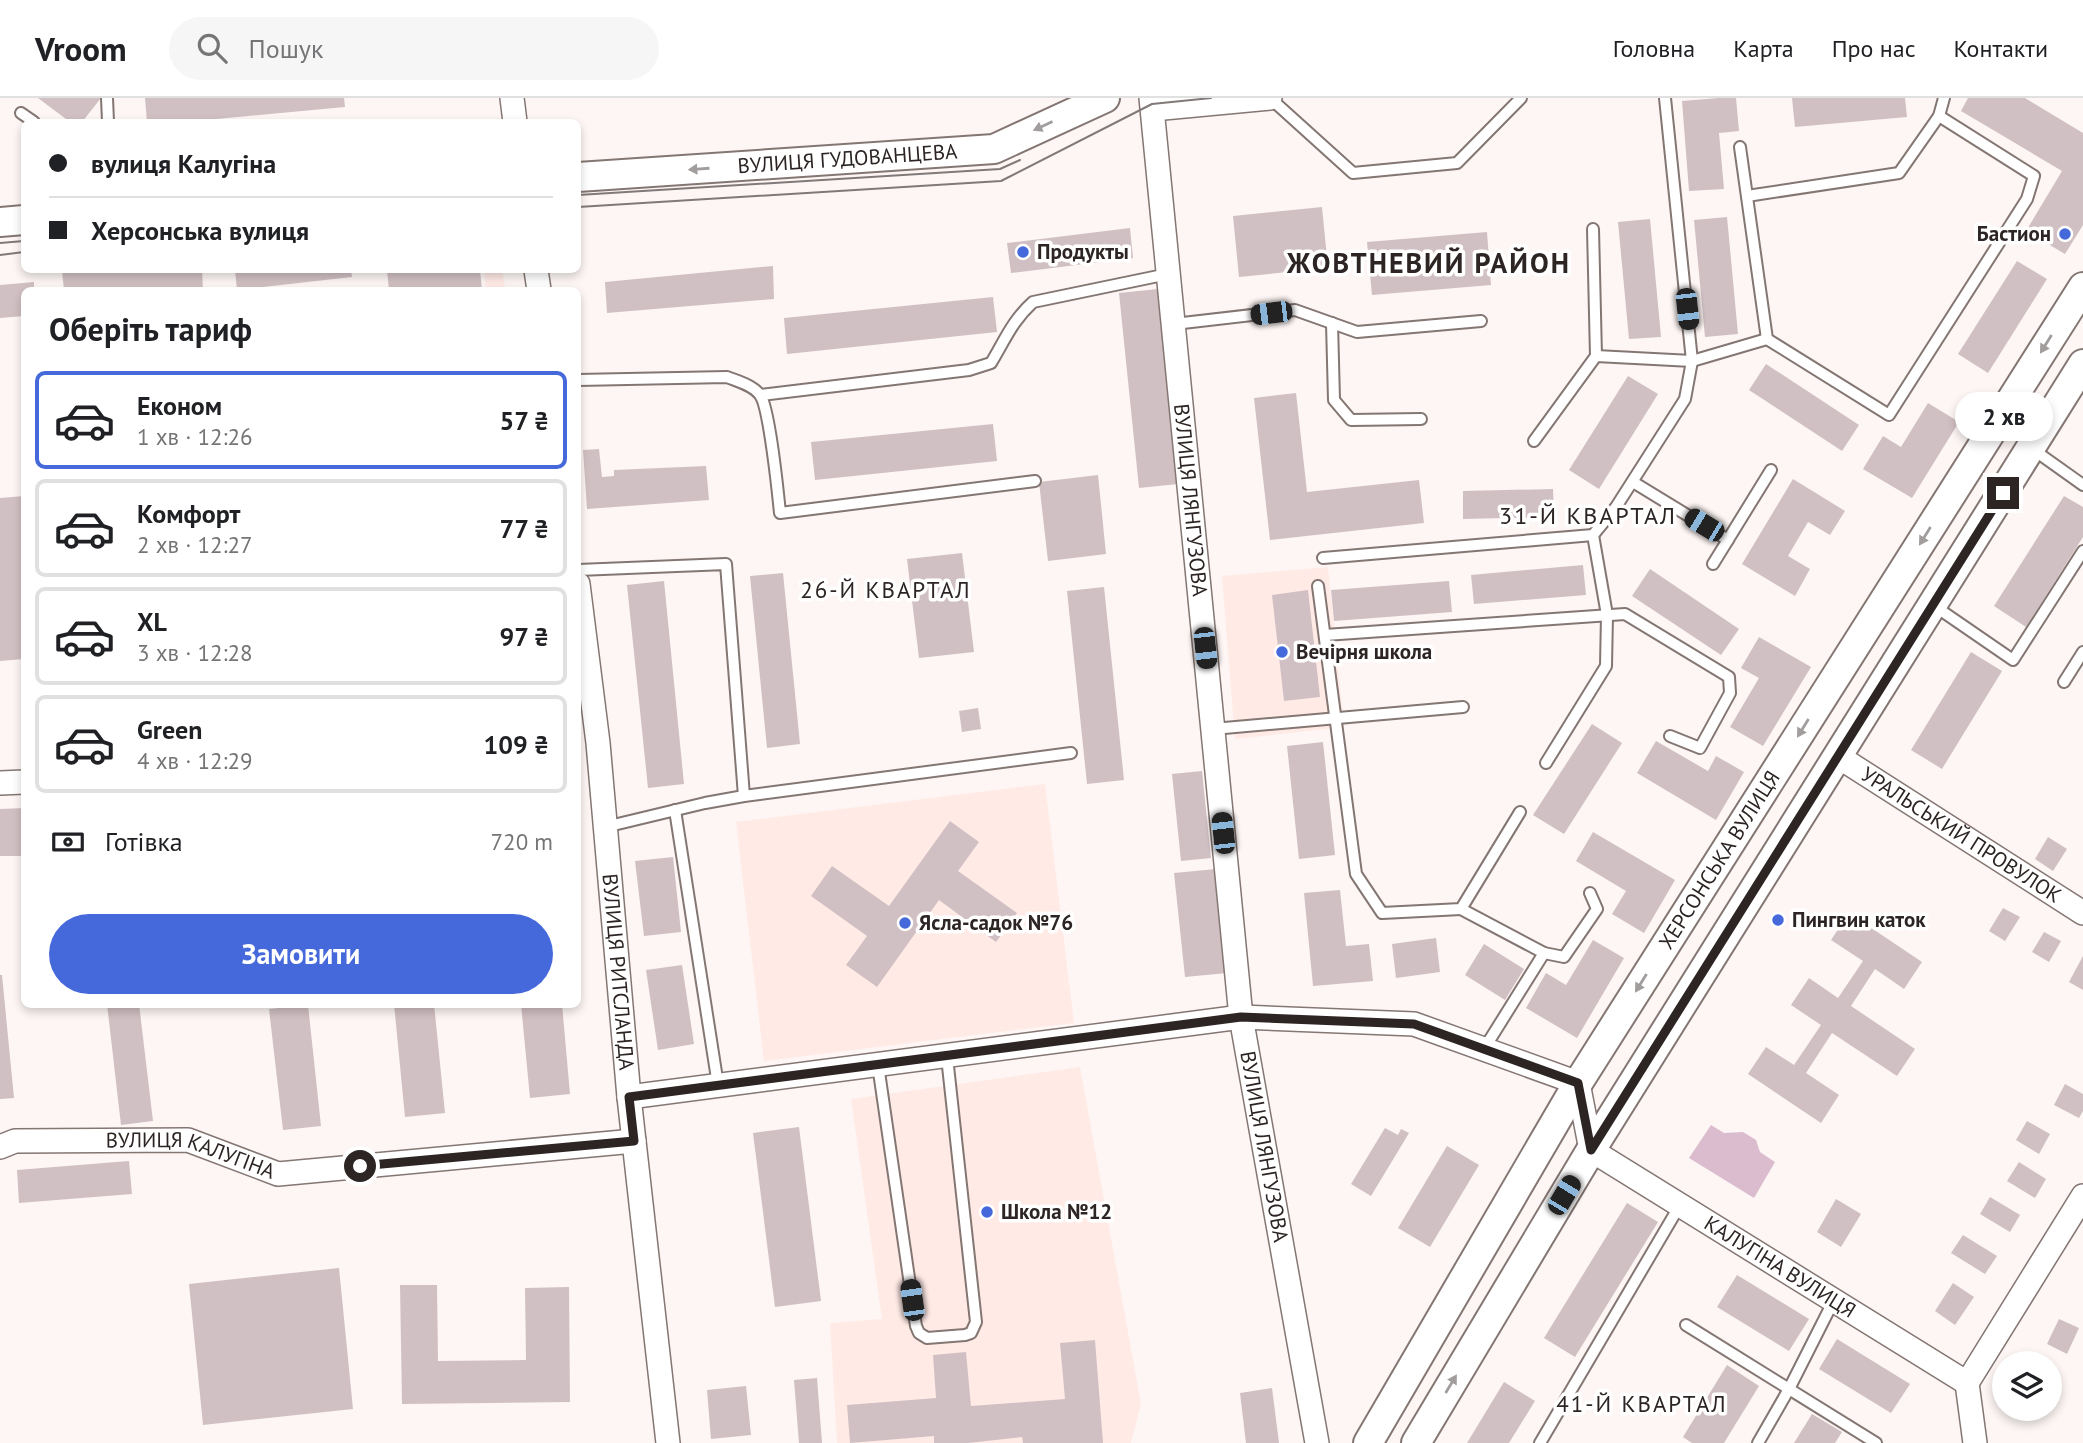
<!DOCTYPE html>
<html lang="uk">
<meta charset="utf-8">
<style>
:root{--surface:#fff;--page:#f6f6f6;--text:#202124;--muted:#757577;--line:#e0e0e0;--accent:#4568db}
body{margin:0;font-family:"PT Sans",sans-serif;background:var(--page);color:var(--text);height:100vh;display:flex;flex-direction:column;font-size:26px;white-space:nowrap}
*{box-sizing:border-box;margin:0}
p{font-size:23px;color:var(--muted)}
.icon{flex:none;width:38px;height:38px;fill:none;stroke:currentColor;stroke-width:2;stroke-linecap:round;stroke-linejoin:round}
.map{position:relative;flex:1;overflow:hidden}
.side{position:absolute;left:21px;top:189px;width:560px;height:721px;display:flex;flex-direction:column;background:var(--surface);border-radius:10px;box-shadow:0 4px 10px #0003}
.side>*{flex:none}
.banner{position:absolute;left:21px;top:21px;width:560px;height:154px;border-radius:10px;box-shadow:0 4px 10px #0003;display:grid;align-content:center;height:154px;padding:0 28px;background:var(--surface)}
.buttons{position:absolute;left:1992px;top:1253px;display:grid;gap:14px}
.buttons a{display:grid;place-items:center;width:70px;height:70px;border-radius:50%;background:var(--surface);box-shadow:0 4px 10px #0003;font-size:35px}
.end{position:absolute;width:32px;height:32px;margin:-16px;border:9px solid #2c2524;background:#fff;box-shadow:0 0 0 4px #fff}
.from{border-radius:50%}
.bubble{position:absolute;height:49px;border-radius:24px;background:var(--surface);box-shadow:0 4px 10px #0003;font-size:23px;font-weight:700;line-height:49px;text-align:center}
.car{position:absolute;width:21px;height:42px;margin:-21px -10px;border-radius:9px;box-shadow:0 0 5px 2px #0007;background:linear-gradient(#222 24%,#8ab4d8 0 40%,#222 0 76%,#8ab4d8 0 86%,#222 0)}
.banner b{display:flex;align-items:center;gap:24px;height:66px;font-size:26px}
.banner b+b{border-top:2px solid var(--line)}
.banner i{width:18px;height:18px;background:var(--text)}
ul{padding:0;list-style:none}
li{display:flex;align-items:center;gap:21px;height:98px;margin:0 14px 10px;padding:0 14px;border:4px solid var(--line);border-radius:10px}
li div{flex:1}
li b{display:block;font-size:26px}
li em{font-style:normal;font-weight:700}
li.active{border-color:var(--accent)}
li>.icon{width:63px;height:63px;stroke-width:1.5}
h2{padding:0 28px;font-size:32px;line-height:84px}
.pay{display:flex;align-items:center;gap:18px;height:77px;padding:0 28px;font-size:26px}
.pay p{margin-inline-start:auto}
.button{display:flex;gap:14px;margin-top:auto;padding:14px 28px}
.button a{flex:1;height:80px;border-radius:42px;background:var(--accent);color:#fff;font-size:28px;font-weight:700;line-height:80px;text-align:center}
header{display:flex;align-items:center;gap:42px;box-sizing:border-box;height:98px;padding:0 35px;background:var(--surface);border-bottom:2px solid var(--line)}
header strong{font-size:33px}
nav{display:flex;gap:38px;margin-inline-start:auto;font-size:24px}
.search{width:490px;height:63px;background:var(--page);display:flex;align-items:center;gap:18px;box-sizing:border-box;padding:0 24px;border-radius:38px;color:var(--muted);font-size:26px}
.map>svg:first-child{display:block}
.built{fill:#ffeae6}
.water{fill:#dbbcce}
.building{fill:#d1c0c3}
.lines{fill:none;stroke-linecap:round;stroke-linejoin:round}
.service-casing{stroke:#847672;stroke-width:14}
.minor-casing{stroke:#847672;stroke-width:26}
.tertiary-casing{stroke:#847672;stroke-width:32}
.service{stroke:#fff;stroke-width:10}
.minor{stroke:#fff;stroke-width:23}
.tertiary{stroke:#fff;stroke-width:28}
.tram{stroke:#807978;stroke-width:2}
.oneway{fill:#a09d9c}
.route{stroke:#2c2524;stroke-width:9}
.poi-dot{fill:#4568db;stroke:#fff;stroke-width:2.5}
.labels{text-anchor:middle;stroke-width:7;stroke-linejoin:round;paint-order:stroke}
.street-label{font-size:21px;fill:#2c2524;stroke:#fff}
.poi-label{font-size:21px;font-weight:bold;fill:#2c2524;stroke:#fff;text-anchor:start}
.neighbourhood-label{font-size:23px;letter-spacing:2px;fill:#2c2524;stroke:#fff}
.quarter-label{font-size:24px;letter-spacing:2px;fill:#2c2524;stroke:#fff}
.district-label{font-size:28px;font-weight:bold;letter-spacing:2px;fill:#2c2524;stroke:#fff}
</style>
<header>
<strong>Vroom</strong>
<div class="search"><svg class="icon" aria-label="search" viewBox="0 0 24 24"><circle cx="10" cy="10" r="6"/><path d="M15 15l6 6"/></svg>Пошук</div>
<nav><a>Головна</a><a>Карта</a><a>Про нас</a><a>Контакти</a></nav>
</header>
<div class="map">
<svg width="2083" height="1345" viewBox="0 0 2083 1345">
<rect width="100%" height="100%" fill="#fdf6f4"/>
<g class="built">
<polygon points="484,172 502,172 505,189 486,191"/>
<polygon points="1328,469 1344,629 1235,641 1222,478"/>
<polygon points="1045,686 1074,925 764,963 736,724"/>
<polygon points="1080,969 1141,1306 1131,1345 837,1345 830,1225 882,1221 851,1001"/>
</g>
<polygon class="water" points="1711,1027 1724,1035 1743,1034 1756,1042 1760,1054 1775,1064 1754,1100 1689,1060"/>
<g class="building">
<polygon points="38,0 101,0 82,24 70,24"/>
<polygon points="145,0 344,0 345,9 184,24 147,24"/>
<polygon points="1718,0 1736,0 1739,33 1719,35 1724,91 1689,93 1682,3"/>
<polygon points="1792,0 1905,0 1907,19 1795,29"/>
<polygon points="1968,0 2025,0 2083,35 2083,127 2065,156 2026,133 2062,73 1961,13"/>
<polygon points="1322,109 1328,170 1239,179 1233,118"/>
<polygon points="1727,119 1738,236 1705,239 1694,122"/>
<polygon points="1650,121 1661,239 1629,241 1618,124"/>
<polygon points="1130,130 1133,160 1011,175 1007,145"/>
<polygon points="1487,134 1491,187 1372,197 1367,144"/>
<polygon points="2017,163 2047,181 1988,275 1958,256"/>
<polygon points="773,168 774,201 607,215 605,184"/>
<polygon points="79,172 202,172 203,192 64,192 62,173"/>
<polygon points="235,172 351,172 352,179 237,192"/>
<polygon points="387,172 480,172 482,192 389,192"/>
<polygon points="34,184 34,192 24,192 24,218 0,220 0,187"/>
<polygon points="1158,191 1178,386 1139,390 1119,195"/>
<polygon points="993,199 997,234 787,256 784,220"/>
<polygon points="1766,266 1859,327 1842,353 1749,292"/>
<polygon points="1628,278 1658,296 1599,391 1569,372"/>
<polygon points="1296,295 1307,394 1419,382 1424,425 1270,442 1254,300"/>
<polygon points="1928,305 1959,324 1912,400 1863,371 1883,338 1901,349"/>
<polygon points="993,326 997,363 815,382 811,344"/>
<polygon points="599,351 602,379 614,378 614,372 706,368 709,402 587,411 583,352"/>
<polygon points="1098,377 1106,456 1048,463 1039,384"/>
<polygon points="1793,381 1845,413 1830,437 1808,424 1788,458 1810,471 1795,498 1742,466"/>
<polygon points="1553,391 1554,419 1463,421 1463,393"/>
<polygon points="24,398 24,561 0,563 0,400"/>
<polygon points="2064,398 2083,409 2083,439 2026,529 1994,508"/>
<polygon points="962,455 974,554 919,560 907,461"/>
<polygon points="1583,467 1586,497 1474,506 1471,477"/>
<polygon points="1650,471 1739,531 1721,557 1632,498"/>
<polygon points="783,475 800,646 767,650 750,478"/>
<polygon points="664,483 684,686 648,690 627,487"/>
<polygon points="1449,483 1452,514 1334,523 1331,492"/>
<polygon points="1104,489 1124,682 1087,686 1067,493"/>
<polygon points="1308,492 1320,599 1284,603 1272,497"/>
<polygon points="1759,539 1811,569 1763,648 1730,629 1759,580 1741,570"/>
<polygon points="1971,554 2002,573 1942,671 1911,652"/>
<polygon points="978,610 981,631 962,634 959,613"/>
<polygon points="1592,626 1622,645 1564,736 1533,717"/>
<polygon points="1656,643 1708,673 1716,658 1744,674 1716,722 1637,675"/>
<polygon points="1323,644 1335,757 1299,761 1287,648"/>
<polygon points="1202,673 1211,760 1181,763 1172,676"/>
<polygon points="24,710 24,758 0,758 0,711"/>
<polygon points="950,723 979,744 958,773 1017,815 996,844 939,802 877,889 846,867 867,838 811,798 832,768 889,808"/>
<polygon points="1593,734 1675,782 1644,835 1612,816 1626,793 1576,763"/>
<polygon points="2048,739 2067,751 2053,773 2035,761"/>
<polygon points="673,759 681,834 644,838 635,763"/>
<polygon points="1216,771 1227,875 1185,879 1174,775"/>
<polygon points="1340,792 1346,848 1369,846 1373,883 1313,888 1304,795"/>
<polygon points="2003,810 2020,819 2005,843 1989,833"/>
<polygon points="1849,815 1922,864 1904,891 1875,871 1851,908 1915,951 1897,978 1832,935 1806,975 1839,997 1821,1025 1748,976 1766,949 1794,967 1821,927 1791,907 1809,880 1838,900 1863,863 1831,842"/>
<polygon points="2044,834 2061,843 2049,864 2032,854"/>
<polygon points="1436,840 1440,874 1396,880 1392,846"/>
<polygon points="1593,842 1624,860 1577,940 1526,910 1546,875 1566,887"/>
<polygon points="1484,846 1524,871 1505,902 1465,877"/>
<polygon points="2083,858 2083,892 2069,884"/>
<polygon points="682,867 694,946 658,952 646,872"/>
<polygon points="0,877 2,877 14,1000 0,1001"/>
<polygon points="107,906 139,906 153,1023 121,1027"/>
<polygon points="394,906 434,906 445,1015 405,1019"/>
<polygon points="521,906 562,906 570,996 530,1000"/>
<polygon points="308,907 321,1028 283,1032 269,911"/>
<polygon points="2065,986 2083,996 2083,1013 2079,1020 2054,1007"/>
<polygon points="2027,1023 2050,1036 2039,1056 2016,1042"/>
<polygon points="799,1029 821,1203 775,1209 753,1035"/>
<polygon points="1385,1030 1398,1037 1401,1031 1409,1035 1371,1098 1351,1086"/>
<polygon points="1447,1048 1479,1067 1430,1149 1398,1130"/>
<polygon points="129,1063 132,1096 19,1105 17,1072"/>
<polygon points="2019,1064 2046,1081 2035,1100 2007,1083"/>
<polygon points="1990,1099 2020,1117 2010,1134 1980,1116"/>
<polygon points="1836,1101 1861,1116 1841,1149 1817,1134"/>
<polygon points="1627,1105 1658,1124 1575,1259 1544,1240"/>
<polygon points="1963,1137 1997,1158 1985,1176 1951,1155"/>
<polygon points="339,1170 353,1311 203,1327 189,1186"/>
<polygon points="1737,1177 1809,1221 1789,1253 1717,1209"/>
<polygon points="1953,1185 1974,1199 1955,1227 1935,1213"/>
<polygon points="400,1187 437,1187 438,1263 526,1262 525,1190 569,1189 570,1304 402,1306"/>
<polygon points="2059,1221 2079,1230 2067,1256 2047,1246"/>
<polygon points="1837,1241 1910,1286 1891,1315 1819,1271"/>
<polygon points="1095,1242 1103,1345 1023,1345 1022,1339 968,1345 934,1345 934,1338 850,1345 847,1307 936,1300 933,1257 966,1254 971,1308 1065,1301 1060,1245"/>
<polygon points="1727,1267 1759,1288 1724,1345 1692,1345 1683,1339"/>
<polygon points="817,1280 822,1345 799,1345 794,1282"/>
<polygon points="1504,1284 1535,1303 1509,1345 1467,1345"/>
<polygon points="746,1288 751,1337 711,1341 707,1292"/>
<polygon points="1272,1290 1279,1345 1246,1345 1240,1295"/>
<polygon points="1812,1316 1842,1334 1835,1345 1794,1345"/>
</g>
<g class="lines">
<defs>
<g id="service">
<polyline points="107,0 108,24"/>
<polyline points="1270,0 1353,75 1457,65 1521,0"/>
<polyline points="21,15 34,24"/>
<polyline points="1740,49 1767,241 1889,317 2027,101 2034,78 1939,18"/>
<polyline points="1747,98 1899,75 1939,18 1944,0"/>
<polyline points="1332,225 1334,302 1351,322 1421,321"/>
<polyline points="1174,226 1295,212 1357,234 1481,223"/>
<polyline points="1596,258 1692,263 1767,241"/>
<path d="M578 282 727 279C737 283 753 287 760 297 769 308 778 395 780 415L1035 383"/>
<path d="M761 297 969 272 991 265C1005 242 1012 223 1033 204L1168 176"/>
<polyline points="1534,343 1596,258 1593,131"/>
<polyline points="2031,350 2083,387"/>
<polyline points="1633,384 1728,442"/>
<polyline points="1323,460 1593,437 1616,409 1685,301 1692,263 1665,0"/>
<polyline points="1713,466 1771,372"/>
<polyline points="578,472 726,466 744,698"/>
<polyline points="1318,488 1356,776 1382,815 1461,811 1520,714"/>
<polyline points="1933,507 2013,562 2083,453"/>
<polyline points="1325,537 1625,516 1729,579 1730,595 1700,650 1670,638"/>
<polyline points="2064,584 2083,554"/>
<polyline points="1213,631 1463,609"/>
<polyline points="1546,665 1606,568 1607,517 1593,437"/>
<polyline points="675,712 718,987"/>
<polyline points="605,729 705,705 744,698 1071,655"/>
<polyline points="1461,811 1544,855 1564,859 1597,811 1590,795"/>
<polyline points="1484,951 1544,855"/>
<polyline points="878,967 916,1228 919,1235 927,1240 965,1237 971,1235 976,1224 947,959"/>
<polyline points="1686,1227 1876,1345"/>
<polyline points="1540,1345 1680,1107"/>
<polyline points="1758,1345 1789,1291 1834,1202"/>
</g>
<g id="minor">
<polyline points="512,0 515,24"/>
<path id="s1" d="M1151 0 1241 919 1317 1345"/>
<polyline points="1153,11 1270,0"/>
<polyline points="536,172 539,192"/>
<path id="s2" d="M578 486 598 645 629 999 668 1345"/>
<path id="s3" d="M1839 659 2083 815"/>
<polyline points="0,685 24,684"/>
<path id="s4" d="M629 999 1241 919 1414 926 1578 985 1591 1052 1967 1285"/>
<path id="s5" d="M0 1049 15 1043 188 1042 278 1076 634 1043"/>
<polyline points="1975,1345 1967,1285 2083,1098"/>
</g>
<g id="tertiary">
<path id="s6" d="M578 79 994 51 1105 0"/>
<polyline points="0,124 24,122"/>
<path id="s7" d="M1368 1345 1578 985 2083 189"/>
<polyline points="1416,1345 1591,1052 2083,266"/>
</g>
</defs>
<use href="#service" class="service-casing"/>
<use href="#minor" class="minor-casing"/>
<use href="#tertiary" class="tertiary-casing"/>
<use href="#service" class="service"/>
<use href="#minor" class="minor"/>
<use href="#tertiary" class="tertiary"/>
<g class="tram">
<polyline points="578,97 1000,71 1020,62"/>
<polyline points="578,109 1001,83 1152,6 1211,0"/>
<polyline points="0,145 24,143"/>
<polyline points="0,157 24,154"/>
</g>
</g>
<defs><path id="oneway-solid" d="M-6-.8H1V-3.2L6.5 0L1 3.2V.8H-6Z" transform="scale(1.75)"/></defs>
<g class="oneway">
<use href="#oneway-solid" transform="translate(1043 28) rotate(155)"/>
<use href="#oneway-solid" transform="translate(699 71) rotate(176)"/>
<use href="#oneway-solid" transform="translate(2046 246) rotate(122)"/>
<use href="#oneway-solid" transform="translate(1925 438) rotate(122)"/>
<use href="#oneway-solid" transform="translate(1803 630) rotate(122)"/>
<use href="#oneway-solid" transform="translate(1641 885) rotate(122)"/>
<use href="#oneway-solid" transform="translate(1451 1286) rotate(-59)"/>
</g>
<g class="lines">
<polyline class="route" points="360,1068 634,1043 629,999 1241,919 1414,926 1578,985 1591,1052 2003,395"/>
</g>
<g class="poi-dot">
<circle cx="2065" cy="136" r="7"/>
<circle cx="1023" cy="154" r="7"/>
<circle cx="1282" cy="554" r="7"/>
<circle cx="1778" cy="822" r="7"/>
<circle cx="905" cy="825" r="7"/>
<circle cx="987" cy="1114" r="7"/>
</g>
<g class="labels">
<g class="street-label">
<text dy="7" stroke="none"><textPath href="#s6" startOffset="270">ВУЛИЦЯ ГУДОВАНЦЕВА</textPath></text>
<text dy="7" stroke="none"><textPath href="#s1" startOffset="404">ВУЛИЦЯ ЛЯНГУЗОВА</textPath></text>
<text dy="7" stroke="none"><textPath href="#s3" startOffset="145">УРАЛЬСЬКИЙ ПРОВУЛОК</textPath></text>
<text dy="7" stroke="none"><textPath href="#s7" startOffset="681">ХЕРСОНСЬКА ВУЛИЦЯ</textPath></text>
<text dy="7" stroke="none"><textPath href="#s2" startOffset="390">ВУЛИЦЯ РИТСЛАНДА</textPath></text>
<text dy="7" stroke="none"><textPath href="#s1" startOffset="1055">ВУЛИЦЯ ЛЯНГУЗОВА</textPath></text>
<text dy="7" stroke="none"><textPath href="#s5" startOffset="194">ВУЛИЦЯ КАЛУГІНА</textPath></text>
<text dy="7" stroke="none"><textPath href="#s4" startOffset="1255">КАЛУГІНА ВУЛИЦЯ</textPath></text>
</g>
<g class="poi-label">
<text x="2051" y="143" text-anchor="end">Бастион</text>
<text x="1037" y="161">Продукты</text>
<text x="1296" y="561">Вечірня школа</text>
<text x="1792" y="829">Пингвин каток</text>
<text x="919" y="832">Ясла-садок №76</text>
<text x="1001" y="1121">Школа №12</text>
</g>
<g class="neighbourhood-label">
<text x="886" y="500">26-Й КВАРТАЛ</text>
<text x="1642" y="1314">41-Й КВАРТАЛ</text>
</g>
<g class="quarter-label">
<text x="1588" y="426">31-Й КВАРТАЛ</text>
</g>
<g class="district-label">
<text x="1429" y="175">ЖОВТНЕВИЙ РАЙОН</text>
</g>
</g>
</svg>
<div class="buttons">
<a><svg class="icon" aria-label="layers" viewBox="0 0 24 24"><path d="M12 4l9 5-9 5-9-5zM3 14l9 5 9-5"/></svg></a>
</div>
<i class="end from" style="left:360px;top:1068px"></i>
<i class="end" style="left:2003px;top:395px"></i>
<div class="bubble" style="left:1955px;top:294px;width:98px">2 хв</div>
<i class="car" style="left:1687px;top:211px;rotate:174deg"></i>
<i class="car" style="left:1271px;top:215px;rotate:263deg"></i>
<i class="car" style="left:1704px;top:427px;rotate:301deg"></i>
<i class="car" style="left:1205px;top:550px;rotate:174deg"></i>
<i class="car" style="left:1223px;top:735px;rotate:354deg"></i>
<i class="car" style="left:1564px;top:1097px;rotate:31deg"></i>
<i class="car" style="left:912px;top:1202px;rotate:352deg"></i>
<div class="banner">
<b><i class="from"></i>вулиця Калугіна</b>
<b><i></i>Херсонська вулиця</b>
</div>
<section class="side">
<h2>Оберіть тариф</h2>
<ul>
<li class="active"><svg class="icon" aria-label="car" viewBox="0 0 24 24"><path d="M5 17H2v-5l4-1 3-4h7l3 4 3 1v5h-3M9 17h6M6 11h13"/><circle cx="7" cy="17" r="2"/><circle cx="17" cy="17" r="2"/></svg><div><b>Економ</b><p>1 хв · 12:26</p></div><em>57 ₴</em></li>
<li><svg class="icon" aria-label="car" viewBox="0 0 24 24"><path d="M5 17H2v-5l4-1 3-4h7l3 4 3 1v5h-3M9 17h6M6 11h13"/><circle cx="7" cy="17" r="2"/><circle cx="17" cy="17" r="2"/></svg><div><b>Комфорт</b><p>2 хв · 12:27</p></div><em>77 ₴</em></li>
<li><svg class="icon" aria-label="car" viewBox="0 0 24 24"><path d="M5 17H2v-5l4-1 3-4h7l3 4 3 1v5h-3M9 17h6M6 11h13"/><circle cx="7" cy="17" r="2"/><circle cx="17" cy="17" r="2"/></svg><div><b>XL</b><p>3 хв · 12:28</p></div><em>97 ₴</em></li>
<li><svg class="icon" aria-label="car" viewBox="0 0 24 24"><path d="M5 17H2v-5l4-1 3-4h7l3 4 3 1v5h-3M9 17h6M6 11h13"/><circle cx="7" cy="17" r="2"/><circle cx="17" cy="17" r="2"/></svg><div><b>Green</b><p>4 хв · 12:29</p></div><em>109 ₴</em></li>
</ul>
<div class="pay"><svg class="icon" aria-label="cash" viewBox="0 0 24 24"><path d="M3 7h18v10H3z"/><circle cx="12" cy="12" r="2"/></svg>Готівка<p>720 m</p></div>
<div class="button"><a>Замовити</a></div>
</section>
</div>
